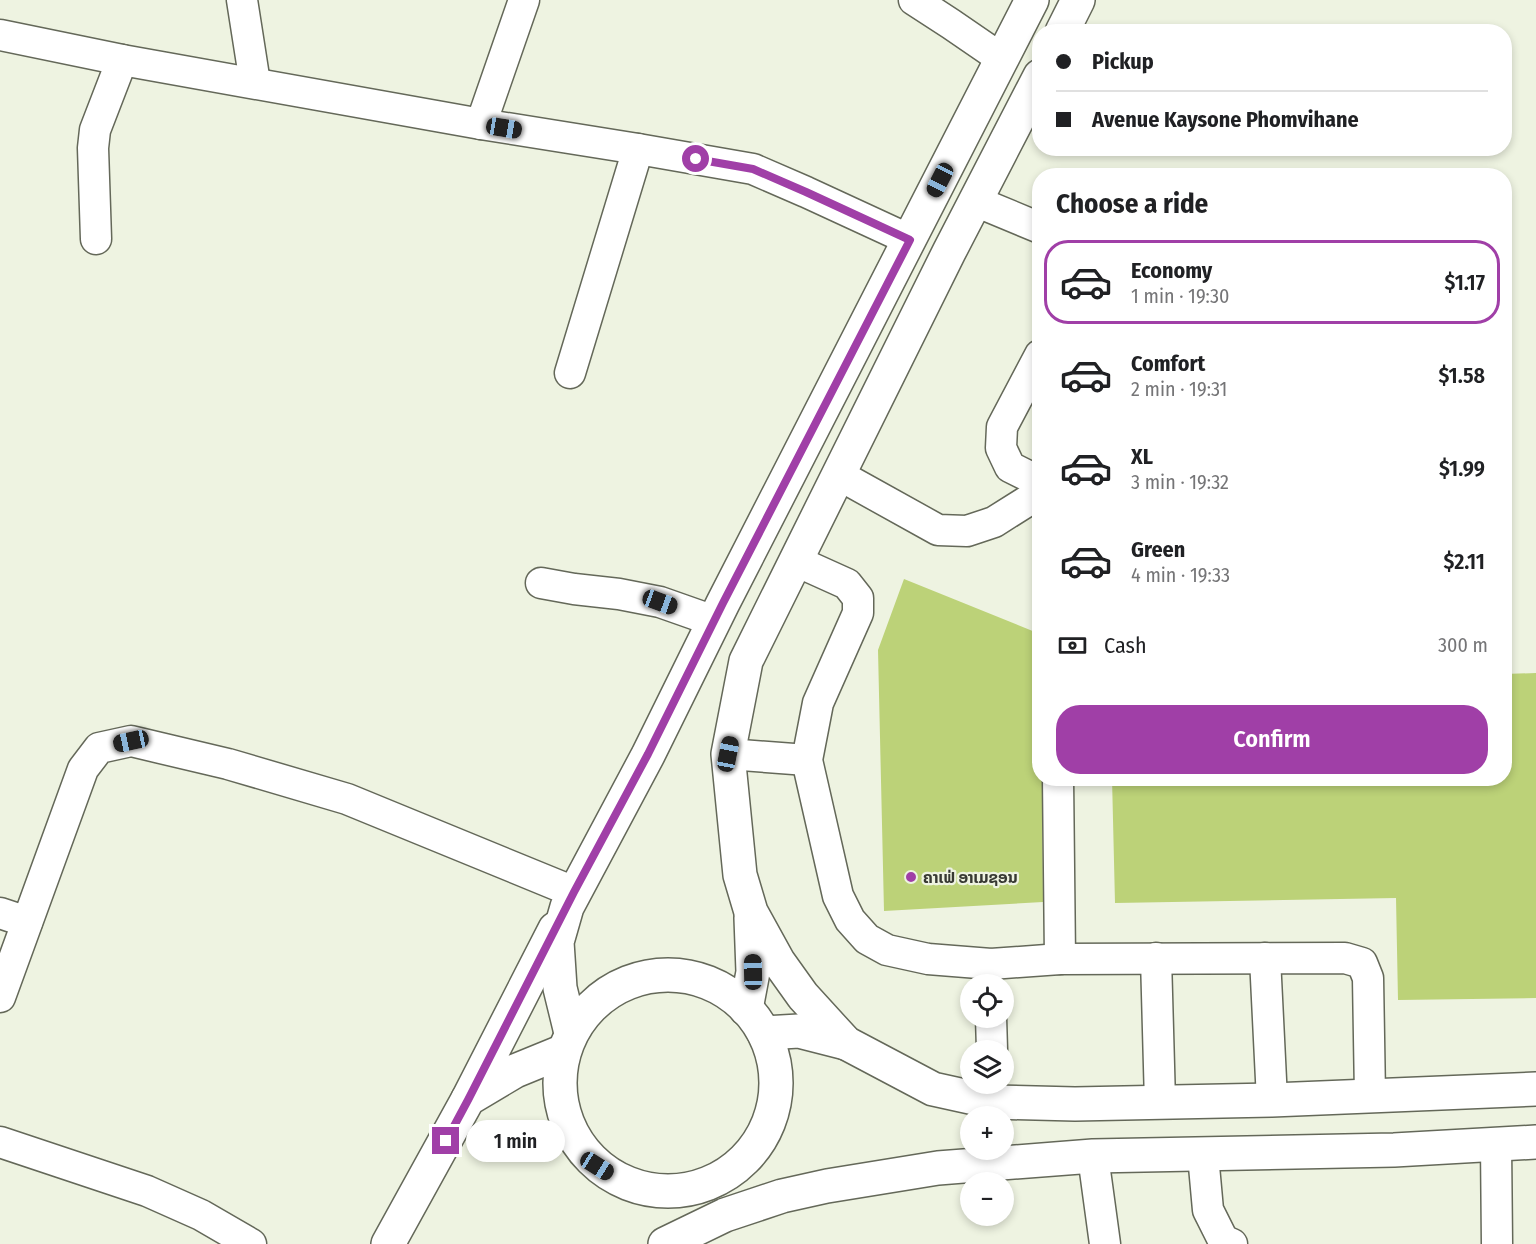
<!DOCTYPE html>
<meta charset="utf-8">
<style>
:root{--surface:#fff;--page:#f2f2f2;--text:#202124;--muted:#757577;--line:#e0e0e0;--accent:#a03fa7}
body{margin:0;font-family:"Fira Sans Condensed","Noto Sans Lao",sans-serif;background:var(--page);color:var(--text);height:100vh;display:flex;flex-direction:column;font-size:22px;white-space:nowrap}
*{box-sizing:border-box;margin:0}
p{font-size:20px;color:var(--muted)}
.icon{flex:none;width:33px;height:33px;fill:none;stroke:currentColor;stroke-width:2;stroke-linecap:round;stroke-linejoin:round}
.map{position:relative;flex:1;overflow:hidden}
.drawer{position:absolute;left:1032px;top:168px;width:480px;height:618px;display:flex;flex-direction:column;background:var(--surface);border-radius:24px;box-shadow:0 3px 9px #0003}
.drawer>*{flex:none}
.top-card{position:absolute;left:1032px;top:24px;width:480px;height:132px;border-radius:24px;box-shadow:0 3px 9px #0003;display:grid;align-content:center;height:132px;padding:0 24px;background:var(--surface)}
.tools{position:absolute;left:960px;top:974px;display:grid;gap:12px}
.tools a{display:grid;place-items:center;width:54px;height:54px;border-radius:50%;background:var(--surface);box-shadow:0 3px 9px #0003;font-size:30px}
.end{position:absolute;width:27px;height:27px;margin:-14px;border:8px solid #a03fa7;background:#fff;box-shadow:0 0 0 3px #fff}
.from{border-radius:50%}
.bubble{position:absolute;height:42px;border-radius:21px;background:var(--surface);box-shadow:0 3px 9px #0003;font-size:20px;font-weight:600;line-height:42px;text-align:center}
.car{position:absolute;width:18px;height:36px;margin:-18px -9px;border-radius:8px;box-shadow:0 0 4px 2px #0007;background:linear-gradient(#222 24%,#8ab4d8 0 40%,#222 0 76%,#8ab4d8 0 86%,#222 0)}
.top-card b{display:flex;align-items:center;gap:21px;height:57px;font-size:22px}
.top-card b+b{border-top:2px solid var(--line)}
.top-card i{width:15px;height:15px;background:var(--text)}
ul{padding:0;list-style:none}
li{display:flex;align-items:center;gap:18px;height:84px;margin:0 12px 9px;padding:0 12px;border:3px solid transparent;border-radius:24px}
li div{flex:1}
li b{display:block;font-size:22px}
li em{font-style:normal;font-weight:600}
li.on{border-color:var(--accent)}
li>.icon{width:54px;height:54px;stroke-width:1.5}
h2{padding:0 24px;font-size:27px;line-height:72px}
.pay{display:flex;align-items:center;gap:15px;height:66px;padding:0 24px;font-size:22px}
.pay p{margin-inline-start:auto}
.cta{display:flex;gap:12px;margin-top:auto;padding:12px 24px}
.cta a{flex:1;height:69px;border-radius:24px;background:var(--accent);color:#fff;font-size:24px;font-weight:600;line-height:69px;text-align:center}
.map>svg:first-child{display:block}
.building{fill:#bcd278}
.lines{fill:none;stroke-linecap:round;stroke-linejoin:round}
.minor-casing{stroke:#646859;stroke-width:33}
.highway-casing{stroke:#646859;stroke-width:36}
.minor{stroke:#fff;stroke-width:30}
.highway{stroke:#fff;stroke-width:33}
.route{stroke:#a03fa7;stroke-width:8}
.poi-dot{fill:#a03fa7;stroke:#eef3e1;stroke-width:2}
.labels{text-anchor:middle;stroke-width:4.5;stroke-linejoin:round;paint-order:stroke}
.poi-label{font-size:16px;font-weight:bold;fill:#373932;stroke:#eef3e1;text-anchor:start}
</style>
<div class="map">
<svg width="1536" height="1244" viewBox="0 0 1536 1244">
<rect width="100%" height="100%" fill="#eef3e1"/>
<g class="building">
<polygon points="904,579 1040,634 1040,778 1042,778 1043,902 884,911 878,650"/>
<polygon points="1536,673 1536,998 1398,1000 1396,898 1115,903 1112,778 1504,778 1504,674"/>
</g>
<g class="lines">
<defs>
<g id="minor">
<polyline points="242,0 255,83"/>
<polyline points="914,0 951,24 1002,59"/>
<polyline points="0,35 122,60 481,124 638,149 753,169 806,192 910,240"/>
<polyline points="481,124 524,0"/>
<polyline points="975,201 1040,228"/>
<polyline points="96,239 93,148 95,130 122,60"/>
<polyline points="1040,355 1002,427 1001,448 1010,467 1040,482"/>
<polyline points="570,373 638,149"/>
<polyline points="839,475 938,530 967,531 994,522 1040,493"/>
<polyline points="796,561 847,584 858,598 858,613 818,703 807,760 838,896 850,920 867,939 887,950 928,959 991,964 1060,959 1345,958 1362,963 1368,978 1370,1096"/>
<polyline points="541,583 574,589 619,594 660,602 714,621"/>
<polyline points="728,754 807,760"/>
<polyline points="1058,778 1060,959"/>
<polyline points="0,913 27,922"/>
<polyline points="1156,958 1160,1102"/>
<polyline points="1265,958 1272,1100"/>
<polyline points="0,997 83,769 99,748 131,741 228,764 347,799 574,892"/>
<polyline points="991,1017 992,1050"/>
<polyline points="0,1142 147,1191 201,1215 251,1244"/>
<polyline points="1496,1144 1497,1244"/>
<polyline points="1203,1155 1208,1210 1223,1240 1232,1244"/>
<polyline points="1093,1156 1105,1244"/>
</g>
<g id="highway">
<polyline points="1062,32 1078,0"/>
<polyline points="1040,76 949,252 746,661 728,754 740,875 751,912 778,961 803,996 846,1043 933,1089 992,1102 1075,1104 1272,1100 1536,1089"/>
<circle cx="668" cy="1083" r="108"/>
<polyline points="746,1009 753,972 751,918"/>
<polyline points="571,1033 560,988 557,942 567,907 648,755 723,603 1032,0"/>
<polyline points="764,1033 799,1031 846,1043"/>
<polyline points="468,1099 555,929"/>
<polyline points="388,1244 468,1099 515,1071 564,1051"/>
<polyline points="665,1244 725,1215 782,1196 827,1186 938,1168 1093,1156 1394,1150 1536,1142"/>
</g>
</defs>
<use href="#minor" class="minor-casing"/>
<use href="#highway" class="highway-casing"/>
<use href="#minor" class="minor"/>
<use href="#highway" class="highway"/>
</g>
<g class="lines">
<polyline class="route" points="446,1141 468,1100 574,892 648,754 723,603 910,240 806,192 753,169 696,159"/>
</g>
<circle class="poi-dot" cx="911" cy="877" r="6"/>
<g class="labels">
<g class="poi-label">
<text x="923" y="883">ຄາເຟ່ ອາເມຊອນ</text>
</g>
</g>
</svg>
<div class="tools">
<a><svg class="icon" aria-label="locate" viewBox="0 0 24 24"><circle cx="12" cy="12" r="6"/><path d="M12 2v4M12 18v4M2 12h4M18 12h4"/></svg></a>
<a><svg class="icon" aria-label="layers" viewBox="0 0 24 24"><path d="M12 4l9 5-9 5-9-5zM3 14l9 5 9-5"/></svg></a>
<a>+</a>
<a>−</a>
</div>
<i class="end from" style="left:696px;top:159px"></i>
<i class="end" style="left:446px;top:1141px"></i>
<div class="bubble" style="left:466px;top:1120px;width:99px">1 min</div>
<i class="car" style="left:504px;top:128px;rotate:99deg"></i>
<i class="car" style="left:940px;top:180px;rotate:207deg"></i>
<i class="car" style="left:660px;top:602px;rotate:110deg"></i>
<i class="car" style="left:131px;top:741px;rotate:258deg"></i>
<i class="car" style="left:728px;top:754px;rotate:11deg"></i>
<i class="car" style="left:753px;top:972px;rotate:359deg"></i>
<i class="car" style="left:597px;top:1166px;rotate:122deg"></i>
<div class="top-card">
<b><i class="from"></i>Pickup</b>
<b><i></i>Avenue Kaysone Phomvihane</b>
</div>
<section class="drawer">
<h2>Choose a ride</h2>
<ul>
<li class="on"><svg class="icon" aria-label="car" viewBox="0 0 24 24"><path d="M5 17H2v-5l4-1 3-4h7l3 4 3 1v5h-3M9 17h6M6 11h13"/><circle cx="7" cy="17" r="2"/><circle cx="17" cy="17" r="2"/></svg><div><b>Economy</b><p>1 min · 19:30</p></div><em>$1.17</em></li>
<li><svg class="icon" aria-label="car" viewBox="0 0 24 24"><path d="M5 17H2v-5l4-1 3-4h7l3 4 3 1v5h-3M9 17h6M6 11h13"/><circle cx="7" cy="17" r="2"/><circle cx="17" cy="17" r="2"/></svg><div><b>Comfort</b><p>2 min · 19:31</p></div><em>$1.58</em></li>
<li><svg class="icon" aria-label="car" viewBox="0 0 24 24"><path d="M5 17H2v-5l4-1 3-4h7l3 4 3 1v5h-3M9 17h6M6 11h13"/><circle cx="7" cy="17" r="2"/><circle cx="17" cy="17" r="2"/></svg><div><b>XL</b><p>3 min · 19:32</p></div><em>$1.99</em></li>
<li><svg class="icon" aria-label="car" viewBox="0 0 24 24"><path d="M5 17H2v-5l4-1 3-4h7l3 4 3 1v5h-3M9 17h6M6 11h13"/><circle cx="7" cy="17" r="2"/><circle cx="17" cy="17" r="2"/></svg><div><b>Green</b><p>4 min · 19:33</p></div><em>$2.11</em></li>
</ul>
<div class="pay"><svg class="icon" aria-label="cash" viewBox="0 0 24 24"><path d="M3 7h18v10H3z"/><circle cx="12" cy="12" r="2"/></svg>Cash<p>300 m</p></div>
<div class="cta"><a>Confirm</a></div>
</section>
</div>
